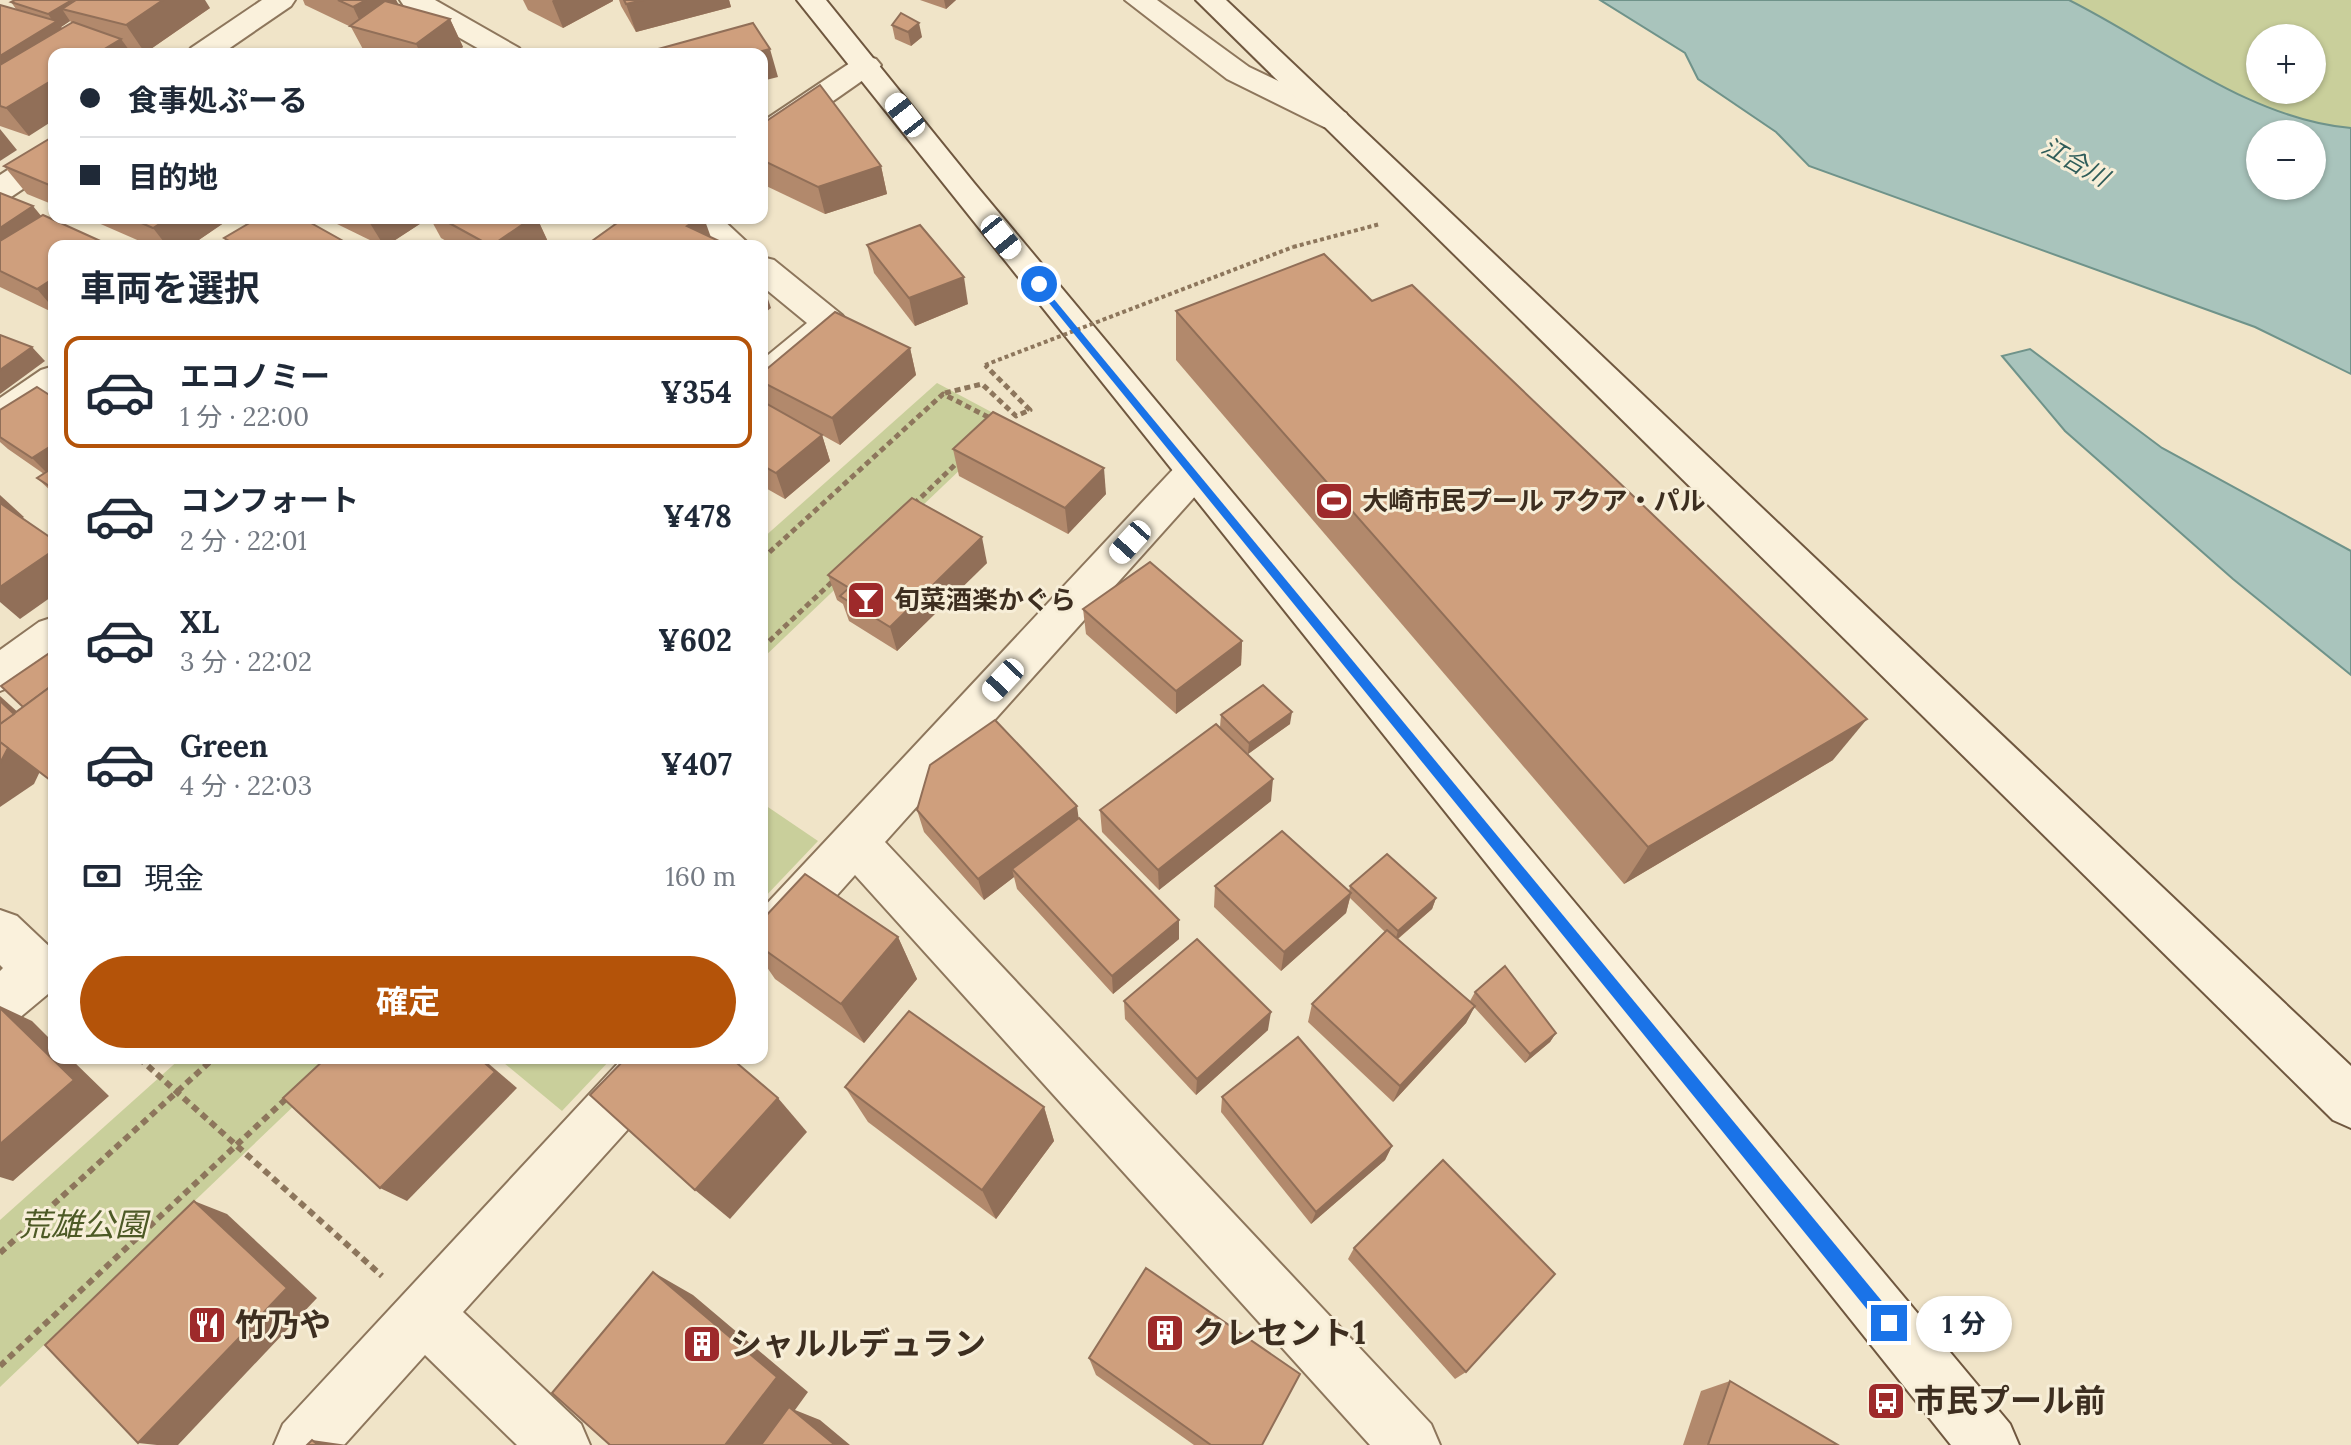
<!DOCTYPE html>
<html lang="ja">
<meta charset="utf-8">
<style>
:root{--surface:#fff;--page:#f6f6f7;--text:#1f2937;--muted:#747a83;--line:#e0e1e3;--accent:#b45309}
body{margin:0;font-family:Lora,"Noto Sans JP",serif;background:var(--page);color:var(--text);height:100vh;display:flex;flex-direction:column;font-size:30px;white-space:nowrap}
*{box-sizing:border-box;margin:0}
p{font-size:26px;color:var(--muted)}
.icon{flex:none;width:44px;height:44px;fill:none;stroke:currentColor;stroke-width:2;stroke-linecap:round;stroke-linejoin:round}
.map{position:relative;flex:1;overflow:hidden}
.panel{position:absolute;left:48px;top:240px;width:720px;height:824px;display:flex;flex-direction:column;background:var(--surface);border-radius:16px;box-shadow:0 2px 6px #0004}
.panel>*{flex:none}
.banner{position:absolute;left:48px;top:48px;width:720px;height:176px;border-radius:16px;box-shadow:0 2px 6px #0004;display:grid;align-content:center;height:176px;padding:0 32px;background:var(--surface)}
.controls{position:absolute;left:2246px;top:24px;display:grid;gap:16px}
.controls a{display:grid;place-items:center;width:80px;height:80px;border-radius:50%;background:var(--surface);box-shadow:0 2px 6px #0004;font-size:40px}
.end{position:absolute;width:36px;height:36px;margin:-18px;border:10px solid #1a73e8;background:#fff;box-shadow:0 0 0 4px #fff}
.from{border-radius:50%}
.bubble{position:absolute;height:56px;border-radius:28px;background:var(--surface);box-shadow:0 2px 6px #0004;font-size:26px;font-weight:700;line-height:56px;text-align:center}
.car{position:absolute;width:24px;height:48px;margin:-24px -12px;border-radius:10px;box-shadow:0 0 6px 2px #0007;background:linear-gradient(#fff 24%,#345 0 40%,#fff 0 76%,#345 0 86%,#fff 0)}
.banner b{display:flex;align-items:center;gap:28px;height:76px;font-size:30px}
.banner b+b{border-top:2px solid var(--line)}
.banner i{width:20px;height:20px;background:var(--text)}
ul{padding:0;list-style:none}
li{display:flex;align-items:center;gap:24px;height:112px;margin:0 16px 12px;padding:0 16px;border:4px solid transparent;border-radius:16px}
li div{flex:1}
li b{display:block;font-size:30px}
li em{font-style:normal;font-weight:700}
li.active{border-color:var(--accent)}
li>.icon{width:72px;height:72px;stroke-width:1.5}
h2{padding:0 32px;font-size:36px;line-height:96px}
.pay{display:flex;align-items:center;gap:20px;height:88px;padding:0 32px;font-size:30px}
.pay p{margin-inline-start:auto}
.cta{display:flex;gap:16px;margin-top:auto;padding:16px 32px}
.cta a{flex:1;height:92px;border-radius:48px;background:var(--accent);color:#fff;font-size:32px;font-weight:700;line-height:92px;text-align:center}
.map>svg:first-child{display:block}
.green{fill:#c9cf9b;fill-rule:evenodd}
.water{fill:#a9c4bc;stroke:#6f938a;stroke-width:2;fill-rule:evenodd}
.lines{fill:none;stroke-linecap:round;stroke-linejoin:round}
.street-casing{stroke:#8d765c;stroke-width:4}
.secondary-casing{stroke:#6f573f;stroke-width:4}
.path-far2{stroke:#8d765c;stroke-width:4;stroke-dasharray:4 3;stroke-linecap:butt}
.path-far1{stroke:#8d765c;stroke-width:5;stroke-dasharray:6 4;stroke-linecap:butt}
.path{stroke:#8d765c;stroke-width:6;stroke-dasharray:7 5;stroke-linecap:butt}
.street{fill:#faf1dc;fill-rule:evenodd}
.secondary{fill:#faf1dc;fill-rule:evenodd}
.path-bridge{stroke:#8d765c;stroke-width:4;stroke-dasharray:4 3;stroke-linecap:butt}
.wall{fill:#b2896c;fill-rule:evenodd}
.shaded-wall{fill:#916f58}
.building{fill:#cf9f7d;stroke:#916f58;stroke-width:2}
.route{fill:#1a73e8}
.labels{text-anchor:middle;stroke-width:6;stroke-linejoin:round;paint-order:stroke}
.far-water-label{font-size:24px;font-style:italic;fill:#2f5d5a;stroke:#f7eed8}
.poi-label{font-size:26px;font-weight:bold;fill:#3d2e20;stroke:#f7eed8;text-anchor:start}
.near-park-label{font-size:32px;font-style:italic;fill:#4d5a26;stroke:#f7eed8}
.near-poi-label{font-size:32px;font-weight:bold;fill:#3d2e20;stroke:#f7eed8;text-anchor:start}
</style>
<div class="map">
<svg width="2351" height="1445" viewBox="0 0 2351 1445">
<rect width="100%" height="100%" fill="#f0e4c8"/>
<g class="green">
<path d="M2069 0H2351V128C2251 120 2157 44 2069 0ZM2260 38H2312V90H2260Z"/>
<polygon points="937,383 1010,422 762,659 762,539"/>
<polygon points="762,803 818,841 762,900"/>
<polygon points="181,1058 344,1058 0,1387 0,1220"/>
<polygon points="498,1058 612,1058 562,1111"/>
</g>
<g class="water">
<path d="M1600 0H2069C2157 44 2251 120 2351 128V374L2255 327 1809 166 1776 132 1698 79 1685 53ZM2260 134H2312V186H2260Z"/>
<polygon points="2030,349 2162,448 2351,551 2351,675 2233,579 2065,431 2002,356"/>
</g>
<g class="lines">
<defs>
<g id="street">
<polygon points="262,0 295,0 291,6 221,54 186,54 191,48"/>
<polygon points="400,0 435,0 519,48 524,54 488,54 404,6"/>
<polygon points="1125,0 1157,0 1249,67 1346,113 1350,120 1346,127 1335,129 1324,127 1227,79"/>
<polygon points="866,56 876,59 881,65 876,71 773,143 762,145 762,122 856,59"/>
<polygon points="54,144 54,168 11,197 0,200 0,175 43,147"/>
<polygon points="684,218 721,218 751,246 713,246"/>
<polygon points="762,257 774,260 842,315 848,323 842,331 775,388 762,392 762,360 807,323 762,286"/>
<polygon points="54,366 54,397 13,426 0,430 0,398 41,370"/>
<polygon points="1193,459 1207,463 1212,473 1207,483 885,842 1431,1424 1440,1445 1370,1445 855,875 779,960 762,967 762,909 1179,463"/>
<polygon points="54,617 54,657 15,685 0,691 0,650 39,622"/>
<polygon points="0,910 17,916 54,951 54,989 18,1019 0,1026 0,971 3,968 0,965"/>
<polygon points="623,1058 684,1058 676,1076 463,1312 581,1424 590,1445 517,1445 425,1355 344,1445 274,1445 283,1424"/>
</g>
<g id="secondary">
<polygon points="797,0 826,0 974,183 2010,1424 2019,1445 1951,1445"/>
<polygon points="1196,0 1226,0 2351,1066 2351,1128 2333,1120"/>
</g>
</defs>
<use href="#street" class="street-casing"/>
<use href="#secondary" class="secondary-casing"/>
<g class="path-far2">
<polyline points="1293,247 1380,224"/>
<polyline points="985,365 988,368"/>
</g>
<g class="path-far1">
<polyline points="945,393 982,384 1016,416 1030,410 986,366"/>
<polyline points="914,504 959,461"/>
<polyline points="762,559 943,394 994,420"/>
<polyline points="762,648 834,580"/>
</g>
<g class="path">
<polyline points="139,1058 382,1276"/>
<polyline points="0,1253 214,1058"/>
<polyline points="0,1366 289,1096"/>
</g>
<use href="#street" class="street"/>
<use href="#secondary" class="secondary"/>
<polyline class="path-bridge" points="985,365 1293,247"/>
</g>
<g class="wall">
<polygon points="303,0 396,0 398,5 450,19 463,47 454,54 365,53 351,27 305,5"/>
<polygon points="523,0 613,0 613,1 563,28 528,10"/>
<polygon points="619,0 729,0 731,7 636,32 621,6"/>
<polygon points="920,0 956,0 946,9"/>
<path d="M11 2 210 8 145 53 128 49 132 54H54L29 136 0 126V5L16 9ZM70 21 72 23 62 28 61 27Z"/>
<polygon points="892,25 922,37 911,46 895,39"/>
<polygon points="762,124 881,166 887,194 825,214 762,184"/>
<polygon points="54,136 54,205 27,194 4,166"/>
<polygon points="0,193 41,216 107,244 108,246 54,246 54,313 0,287"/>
<polygon points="93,218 231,218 190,246 151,246 96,222"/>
<polygon points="334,218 429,218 386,246 382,246 337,224"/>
<polygon points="430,218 537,218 549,244 545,246 455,246 441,238"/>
<polygon points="224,238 352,246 230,246"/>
<polygon points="867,245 968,304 915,326 874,273"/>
<polygon points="1176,311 1833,760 1624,884 1176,360"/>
<polygon points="910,348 916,375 840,445 822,435 830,461 785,499 762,486 762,373"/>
<polygon points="54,398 54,494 37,478 44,474 8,449 0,442 0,410"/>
<polygon points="953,449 1106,494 1068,534 959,476"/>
<polygon points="987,563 897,651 849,621 843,604 837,600 828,575"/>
<polygon points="1083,609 1242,641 1241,665 1176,714 1086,634"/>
<polygon points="1221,715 1290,724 1248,754 1220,727"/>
<polygon points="1271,801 1159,890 1102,832 1100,810"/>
<polygon points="917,810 1079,818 1179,920 1179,939 1113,994 1017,889 1014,877 984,900 924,832"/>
<polygon points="1215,886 1349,892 1350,886 1436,898 1432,909 1398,939 1470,1001 1475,992 1556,1033 1550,1042 1525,1063 1474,1007 1466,1023 1393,1102 1308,1022 1312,1004 1385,932 1350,898 1346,913 1281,971 1214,907"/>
<polygon points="762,920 898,937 917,979 864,1043 775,979 762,960"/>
<polygon points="1124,1001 1268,1030 1196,1095 1125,1019"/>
<polygon points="845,1087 1044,1107 1054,1141 996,1219 868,1122"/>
<polygon points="1222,1097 1392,1146 1385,1160 1311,1224 1221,1112"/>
<polygon points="1354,1248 1466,1372 1455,1379 1348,1259"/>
<polygon points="1089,1358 1262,1445 1194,1445 1096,1375"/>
<polygon points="1730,1381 1838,1445 1683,1445 1701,1391"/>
</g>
<g class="shaded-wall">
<polygon points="72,0 75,0 62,9 70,21 61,27 77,49 0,97 0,56 54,23 48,14"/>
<polygon points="163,0 205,0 210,8 145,53 126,25"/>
<polygon points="366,0 396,0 399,5 364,30 353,7"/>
<polygon points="553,0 613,0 613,1 563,28 552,1"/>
<polygon points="643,0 729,0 731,7 636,32 626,4"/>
<polygon points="944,0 956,0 946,9"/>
<polygon points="450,19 463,47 454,54 421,54 416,44"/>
<polygon points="919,23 922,37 911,46 908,32"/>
<polygon points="121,39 132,54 96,54"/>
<polygon points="770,49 778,77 762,81 762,54 751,54"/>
<polygon points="54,79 54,120 29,136 6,108"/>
<polygon points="0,129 17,150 0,161"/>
<polygon points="881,166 887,194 825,214 818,187"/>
<polygon points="33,206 56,234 0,271 0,228"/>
<polygon points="169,218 231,218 190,246 167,246 153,228"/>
<polygon points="370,218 429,218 386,246 384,246 368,220"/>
<polygon points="532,218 537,218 549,244 545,246 492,246"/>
<polygon points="699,218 704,218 713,243 687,226"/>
<polygon points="964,277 968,304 915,326 909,298"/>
<polygon points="54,278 54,309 37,289"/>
<polygon points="762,281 771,308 762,315"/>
<polygon points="762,315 767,331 762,335"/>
<polygon points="32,347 45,361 0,394 0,370"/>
<polygon points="910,348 916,375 840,445 832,418"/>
<polygon points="822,435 830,461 785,499 776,473"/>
<polygon points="54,444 54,480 32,458"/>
<polygon points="1104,468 1106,494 1068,534 1065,508"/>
<polygon points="0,495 24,517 0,535"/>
<polygon points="982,537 987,563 897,651 890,627"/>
<polygon points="54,550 54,595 20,619 0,602 0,587"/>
<polygon points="1242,641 1241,665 1176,714 1176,691"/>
<polygon points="0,696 53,744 34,784 0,807"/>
<polygon points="1292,712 1290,724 1248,754 1249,743"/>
<polygon points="1867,719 1833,760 1624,884 1648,847"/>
<polygon points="1273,779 1271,801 1159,890 1158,870"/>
<polygon points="1077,806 1080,828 1012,869 1014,877 984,900 978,879"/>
<polygon points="1351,893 1346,913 1281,971 1284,952"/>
<polygon points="1436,898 1432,909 1395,941 1398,931"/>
<polygon points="1179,920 1179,939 1113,994 1112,976"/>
<polygon points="898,937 917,979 864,1043 841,1004"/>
<polygon points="0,1006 32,1021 54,1043 54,1058 70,1058 109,1096 13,1181 0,1177"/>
<polygon points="1475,1006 1466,1023 1393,1102 1400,1086"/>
<polygon points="1271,1012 1268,1030 1196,1095 1197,1079"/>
<polygon points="1556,1033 1550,1042 1525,1063 1530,1054"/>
<polygon points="479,1058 482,1058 517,1088 407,1201 380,1188"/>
<polygon points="778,1098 807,1132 730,1219 695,1190"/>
<polygon points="1044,1107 1054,1141 996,1219 982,1190"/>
<polygon points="1392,1146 1385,1160 1311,1224 1316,1212"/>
<polygon points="194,1201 227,1214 317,1298 178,1445 157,1445 138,1443"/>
<polygon points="653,1272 693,1295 808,1392 795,1410 820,1420 850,1445 725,1445"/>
<polygon points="312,1440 347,1445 318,1445"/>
</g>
<g class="building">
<polygon points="15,0 72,0 48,14 11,2"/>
<polygon points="76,0 163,0 126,25 62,9"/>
<polygon points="338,0 366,0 353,7"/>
<polygon points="624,0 643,0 626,4"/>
<polygon points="385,1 450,19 416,44 350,26"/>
<polygon points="0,5 57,21 0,56"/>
<polygon points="901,13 919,23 908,32 892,25"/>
<polygon points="73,22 121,39 96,54 54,54 54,79 6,108 0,106 0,65"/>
<polygon points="753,23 770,49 751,54 640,54"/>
<polygon points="820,85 881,166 818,187 762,160 762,124"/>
<polygon points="54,136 54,187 4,166"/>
<polygon points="0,193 33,206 0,228"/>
<polygon points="43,215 107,244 104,246 54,246 54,278 37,289 0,271 0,241"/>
<polygon points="130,218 169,218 153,228"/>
<polygon points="258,218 302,218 352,246 238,246 224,238"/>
<polygon points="440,218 532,218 491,246"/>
<polygon points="624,218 699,218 687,226 719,241 713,246 585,246"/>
<polygon points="920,225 964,277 909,298 867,245"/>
<polygon points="1324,254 1372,301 1412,285 1867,719 1648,847 1176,311"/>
<polygon points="835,312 910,348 832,418 762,382 762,373"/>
<polygon points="0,335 32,347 0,370"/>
<polygon points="37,387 54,398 54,444 32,458 0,437 0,410"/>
<polygon points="762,401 822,435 776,473 762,465"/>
<polygon points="993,412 1104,468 1065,508 953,449"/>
<polygon points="54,467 54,489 37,478"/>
<polygon points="912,498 982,537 890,627 840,596 849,588 828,575"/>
<polygon points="0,503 54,540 54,550 0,587"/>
<polygon points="1150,562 1242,641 1176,691 1083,609"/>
<polygon points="54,650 54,684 23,707 1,686"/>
<polygon points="54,684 54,783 0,742 0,724"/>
<polygon points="1263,685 1292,712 1249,743 1221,715"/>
<polygon points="0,701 14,714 0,724"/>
<polygon points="995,720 1077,806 978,879 917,810 930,765"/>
<polygon points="1216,724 1273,779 1158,870 1100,810"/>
<polygon points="0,742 8,748 0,763"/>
<polygon points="1079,818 1179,920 1112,976 1012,869"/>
<polygon points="1282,831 1351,893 1284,952 1215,886"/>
<polygon points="1387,854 1436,898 1398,931 1350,886"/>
<polygon points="805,874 898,937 841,1004 762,948 762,920"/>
<polygon points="1387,930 1475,1006 1400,1086 1312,1004"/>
<polygon points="1197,939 1271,1012 1197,1079 1124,1001"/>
<polygon points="1505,966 1556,1033 1530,1054 1475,992"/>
<polygon points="0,1008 74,1080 0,1144"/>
<polygon points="909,1011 1044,1107 982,1190 845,1087"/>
<polygon points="1298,1037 1392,1146 1316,1212 1222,1097"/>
<polygon points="326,1058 479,1058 495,1072 380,1188 283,1098"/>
<polygon points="626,1058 731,1058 778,1098 695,1190 590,1095"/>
<polygon points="1443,1160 1555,1274 1466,1372 1354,1248"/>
<polygon points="194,1201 287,1288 138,1443 45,1345"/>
<polygon points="1146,1268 1300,1374 1262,1445 1211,1445 1089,1358"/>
<polygon points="653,1272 777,1377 725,1445 610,1445 552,1393"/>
<polygon points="1730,1381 1838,1445 1708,1445"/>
<polygon points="789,1407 835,1445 761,1445"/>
<polygon points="312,1440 318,1445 307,1445"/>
</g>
<polygon class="route" points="1039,281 1895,1317 1898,1323 1895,1329 1889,1332 1883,1329 1036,287 1036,282"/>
<defs>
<symbol id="stadium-square" viewBox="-11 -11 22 22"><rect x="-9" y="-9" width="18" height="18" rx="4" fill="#9e2a2b" stroke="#f7eed8"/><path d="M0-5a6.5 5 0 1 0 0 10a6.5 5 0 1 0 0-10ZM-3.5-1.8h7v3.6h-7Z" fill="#fff"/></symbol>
<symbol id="bar-square" viewBox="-11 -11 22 22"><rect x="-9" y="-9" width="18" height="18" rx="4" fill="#9e2a2b" stroke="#f7eed8"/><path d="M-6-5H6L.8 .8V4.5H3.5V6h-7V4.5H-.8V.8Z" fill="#fff"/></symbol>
<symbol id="restaurant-square" viewBox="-11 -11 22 22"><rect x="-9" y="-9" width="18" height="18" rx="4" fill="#9e2a2b" stroke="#f7eed8"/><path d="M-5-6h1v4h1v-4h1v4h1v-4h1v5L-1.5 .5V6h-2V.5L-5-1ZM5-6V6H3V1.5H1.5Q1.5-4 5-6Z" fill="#fff"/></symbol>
<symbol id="building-square" viewBox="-11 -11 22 22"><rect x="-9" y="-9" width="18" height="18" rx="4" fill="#9e2a2b" stroke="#f7eed8"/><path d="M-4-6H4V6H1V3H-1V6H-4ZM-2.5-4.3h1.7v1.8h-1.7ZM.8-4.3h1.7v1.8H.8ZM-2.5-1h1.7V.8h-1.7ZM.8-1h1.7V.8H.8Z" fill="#fff"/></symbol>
<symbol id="bus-square" viewBox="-11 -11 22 22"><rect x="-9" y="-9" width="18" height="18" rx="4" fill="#9e2a2b" stroke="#f7eed8"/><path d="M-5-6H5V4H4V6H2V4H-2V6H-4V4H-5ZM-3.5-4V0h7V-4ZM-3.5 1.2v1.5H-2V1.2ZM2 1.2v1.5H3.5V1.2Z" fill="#fff"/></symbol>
</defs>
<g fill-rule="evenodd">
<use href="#stadium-square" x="1312" y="479" width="44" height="44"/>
<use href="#bar-square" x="844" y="578" width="44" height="44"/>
<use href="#restaurant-square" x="185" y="1303" width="44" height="44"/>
<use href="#building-square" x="1143" y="1311" width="44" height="44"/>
<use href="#building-square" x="680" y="1322" width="44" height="44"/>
<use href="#bus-square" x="1864" y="1379" width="44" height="44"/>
</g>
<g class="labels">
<g class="far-water-label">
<text transform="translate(2075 162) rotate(30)" y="8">江合川</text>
</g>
<g class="poi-label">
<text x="1362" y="510">大崎市民プール アクア・パル</text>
<text x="894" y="609">旬菜酒楽かぐら</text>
</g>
<g class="near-park-label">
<text x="83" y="1236">荒雄公園</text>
</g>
<g class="near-poi-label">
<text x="235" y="1336">竹乃や</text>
<text x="1193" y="1344">クレセント1</text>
<text x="730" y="1355">シャルルデュラン</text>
<text x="1914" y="1412">市民プール前</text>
</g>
</g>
</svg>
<div class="controls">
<a>+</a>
<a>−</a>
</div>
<i class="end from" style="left:1039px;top:284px"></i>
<i class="end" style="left:1889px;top:1323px"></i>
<div class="bubble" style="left:1916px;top:1296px;width:96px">1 分</div>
<i class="car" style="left:905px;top:115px;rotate:322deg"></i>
<i class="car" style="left:1001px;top:237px;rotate:141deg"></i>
<i class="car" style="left:1130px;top:542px;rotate:222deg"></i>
<i class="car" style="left:1003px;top:680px;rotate:223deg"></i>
<div class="banner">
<b><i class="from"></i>食事処ぷーる</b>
<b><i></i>目的地</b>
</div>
<section class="panel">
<h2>車両を選択</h2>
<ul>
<li class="active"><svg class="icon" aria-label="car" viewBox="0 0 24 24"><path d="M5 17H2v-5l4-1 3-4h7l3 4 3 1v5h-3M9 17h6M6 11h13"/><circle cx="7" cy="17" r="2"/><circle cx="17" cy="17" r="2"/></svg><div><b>エコノミー</b><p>1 分 · 22:00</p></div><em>¥354</em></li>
<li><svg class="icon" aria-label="car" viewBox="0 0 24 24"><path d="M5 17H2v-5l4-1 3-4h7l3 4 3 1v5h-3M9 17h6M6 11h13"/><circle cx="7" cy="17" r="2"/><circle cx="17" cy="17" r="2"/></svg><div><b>コンフォート</b><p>2 分 · 22:01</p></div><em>¥478</em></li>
<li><svg class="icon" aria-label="car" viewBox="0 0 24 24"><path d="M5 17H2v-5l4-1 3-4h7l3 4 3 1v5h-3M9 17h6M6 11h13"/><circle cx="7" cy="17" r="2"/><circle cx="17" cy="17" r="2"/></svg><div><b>XL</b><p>3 分 · 22:02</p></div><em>¥602</em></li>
<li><svg class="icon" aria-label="car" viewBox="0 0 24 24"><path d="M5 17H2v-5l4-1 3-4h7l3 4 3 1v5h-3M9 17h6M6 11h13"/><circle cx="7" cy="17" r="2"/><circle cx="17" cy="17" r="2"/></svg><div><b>Green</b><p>4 分 · 22:03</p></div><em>¥407</em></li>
</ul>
<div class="pay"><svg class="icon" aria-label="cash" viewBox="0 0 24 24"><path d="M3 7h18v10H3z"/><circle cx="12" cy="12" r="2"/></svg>現金<p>160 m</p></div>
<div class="cta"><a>確定</a></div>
</section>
</div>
